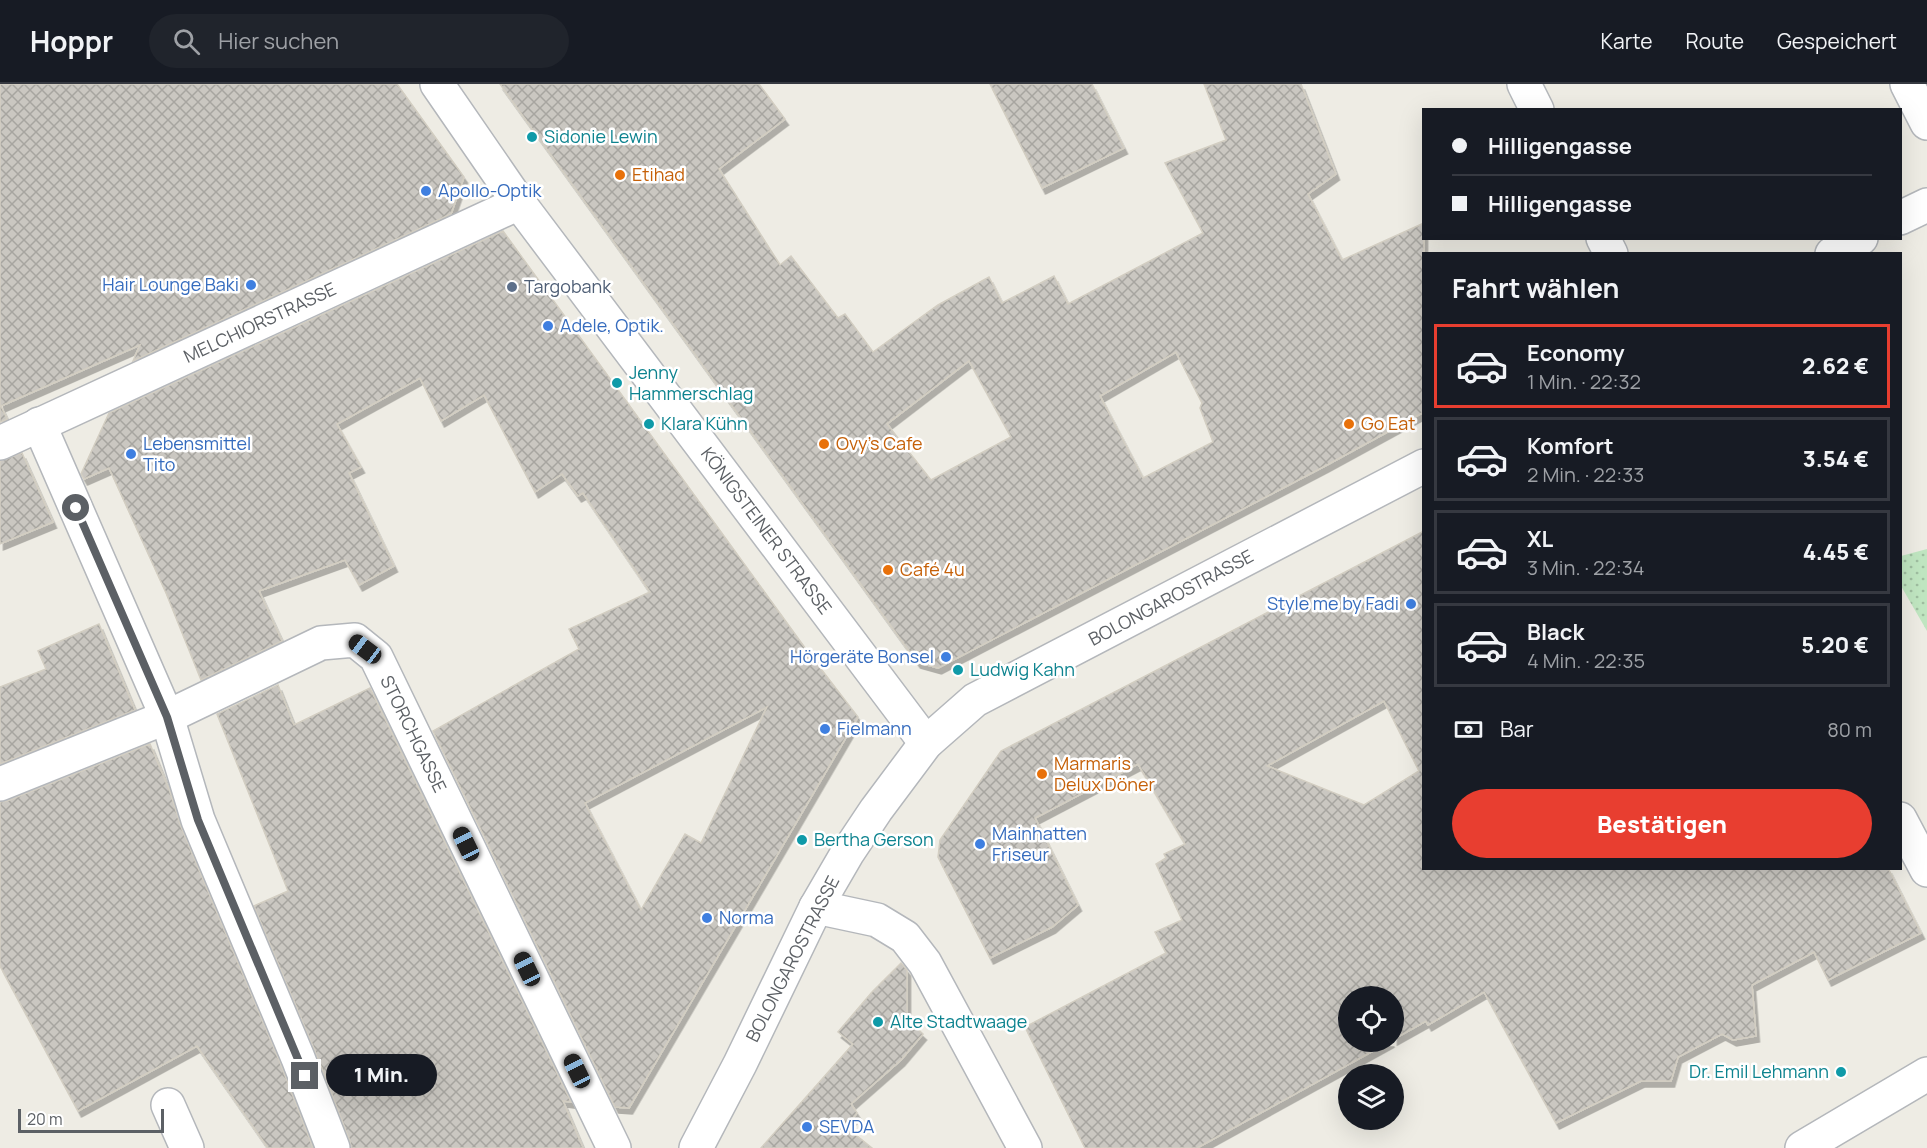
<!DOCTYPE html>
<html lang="de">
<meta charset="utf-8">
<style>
:root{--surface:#171b24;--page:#20242c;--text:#f1f3f6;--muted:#9ea1a6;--line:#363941;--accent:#e83e30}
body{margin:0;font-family:Manrope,sans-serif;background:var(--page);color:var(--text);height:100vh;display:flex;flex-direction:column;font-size:22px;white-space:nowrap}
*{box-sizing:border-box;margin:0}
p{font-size:20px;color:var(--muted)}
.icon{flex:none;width:33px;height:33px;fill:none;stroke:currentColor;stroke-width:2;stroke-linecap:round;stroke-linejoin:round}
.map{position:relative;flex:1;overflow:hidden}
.panel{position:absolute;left:1422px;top:168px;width:480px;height:618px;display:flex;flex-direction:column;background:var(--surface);border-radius:0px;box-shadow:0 6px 24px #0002}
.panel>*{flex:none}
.top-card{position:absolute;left:1422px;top:24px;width:480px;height:132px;border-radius:0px;box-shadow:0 6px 24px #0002;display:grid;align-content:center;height:132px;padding:0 30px;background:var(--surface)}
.fabs{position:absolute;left:1338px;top:902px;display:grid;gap:12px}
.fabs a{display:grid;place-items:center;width:66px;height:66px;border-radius:50%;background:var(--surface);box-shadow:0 6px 24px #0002;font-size:30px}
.scale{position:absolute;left:18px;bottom:15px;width:146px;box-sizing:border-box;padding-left:6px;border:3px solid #5c6065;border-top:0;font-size:16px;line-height:21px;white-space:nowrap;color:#5c6065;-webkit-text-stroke:4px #fff;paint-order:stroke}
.end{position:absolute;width:27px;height:27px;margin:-14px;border:8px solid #5c6065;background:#fff;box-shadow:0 0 0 3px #fff}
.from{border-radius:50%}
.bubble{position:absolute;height:42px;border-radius:21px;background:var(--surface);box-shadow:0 6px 24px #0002;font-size:20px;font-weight:800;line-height:42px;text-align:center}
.car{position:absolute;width:18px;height:36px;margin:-18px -9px;border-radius:8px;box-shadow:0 0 4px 2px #0007;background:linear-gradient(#222 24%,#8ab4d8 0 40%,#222 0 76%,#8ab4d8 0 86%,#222 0)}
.top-card b{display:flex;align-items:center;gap:21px;height:57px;font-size:22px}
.top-card b+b{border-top:2px solid var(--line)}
.top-card i{width:15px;height:15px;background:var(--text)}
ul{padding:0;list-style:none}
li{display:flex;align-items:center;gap:18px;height:84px;margin:0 12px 9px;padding:0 18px;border:3px solid var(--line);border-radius:0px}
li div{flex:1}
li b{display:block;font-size:22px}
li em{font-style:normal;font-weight:800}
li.current{border-color:var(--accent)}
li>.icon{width:54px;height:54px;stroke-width:1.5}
h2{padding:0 30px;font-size:27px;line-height:72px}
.pay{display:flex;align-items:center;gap:15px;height:66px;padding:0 30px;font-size:22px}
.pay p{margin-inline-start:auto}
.action{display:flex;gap:12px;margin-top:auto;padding:12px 30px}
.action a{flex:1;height:69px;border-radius:36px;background:var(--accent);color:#fff;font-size:24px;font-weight:800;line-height:69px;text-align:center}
header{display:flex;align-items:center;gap:36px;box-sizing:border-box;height:84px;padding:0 30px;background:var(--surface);border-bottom:2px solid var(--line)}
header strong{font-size:28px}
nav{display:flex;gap:33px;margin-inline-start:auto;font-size:21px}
.search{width:420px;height:54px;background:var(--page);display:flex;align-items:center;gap:15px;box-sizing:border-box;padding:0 21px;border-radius:33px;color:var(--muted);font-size:22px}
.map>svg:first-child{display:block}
.park{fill:url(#park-dots)}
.building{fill:url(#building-cross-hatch);stroke:#d3cec2;stroke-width:1.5;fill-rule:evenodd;filter:url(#shadow)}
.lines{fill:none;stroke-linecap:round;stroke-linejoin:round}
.minor-casing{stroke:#b4b7bb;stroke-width:36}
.minor{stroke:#fff;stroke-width:33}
.route{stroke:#5c6065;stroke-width:8}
.culture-dot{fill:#0f9aa8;stroke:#fff;stroke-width:2}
.food-dot{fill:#e8710a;stroke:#fff;stroke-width:2}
.shop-dot{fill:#3f7fe0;stroke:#fff;stroke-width:2}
.service-dot{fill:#5c6f8a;stroke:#fff;stroke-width:2}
.labels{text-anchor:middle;stroke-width:5;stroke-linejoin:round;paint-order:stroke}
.culture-label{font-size:18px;fill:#0d838f;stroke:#fff;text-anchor:start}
.food-label{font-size:18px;fill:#c56008;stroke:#fff;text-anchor:start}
.shop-label{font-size:18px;fill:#366cbe;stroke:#fff;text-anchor:start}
.service-label{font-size:18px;fill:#4e5e75;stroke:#fff;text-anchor:start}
.street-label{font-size:18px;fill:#5c6065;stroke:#fff}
</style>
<header>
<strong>Hoppr</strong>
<div class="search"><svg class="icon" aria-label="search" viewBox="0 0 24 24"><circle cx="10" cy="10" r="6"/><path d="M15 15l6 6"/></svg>Hier suchen</div>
<nav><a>Karte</a><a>Route</a><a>Gespeichert</a></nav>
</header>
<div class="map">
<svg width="1927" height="1064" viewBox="0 0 1927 1064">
<defs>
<pattern id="park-dots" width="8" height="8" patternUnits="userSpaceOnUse" patternTransform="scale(1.5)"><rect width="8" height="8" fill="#c0e6c1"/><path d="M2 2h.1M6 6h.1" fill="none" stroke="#9fbea0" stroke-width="1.8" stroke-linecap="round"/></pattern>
<pattern id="building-cross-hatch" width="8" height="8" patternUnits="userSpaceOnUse" patternTransform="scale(1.5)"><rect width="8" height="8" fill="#cac7c1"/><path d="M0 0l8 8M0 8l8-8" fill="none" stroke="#a7a5a0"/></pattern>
<filter id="shadow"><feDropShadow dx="3.5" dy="6" stdDeviation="0" flood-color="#0004"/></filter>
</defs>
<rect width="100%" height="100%" fill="#eeece4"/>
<polygon class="park" points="1927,465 1927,547 1901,502 1901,472"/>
<g class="building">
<polygon points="0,0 397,0 464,93 451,130 133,277 140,261 1,322 7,335 0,338"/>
<path d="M500 0H759L785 35 719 85 780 181 791 172 838 234 845 230 873 268 938 221 989 193 1002 219 1054 192 1068 220 1203 149 1165 79 1226 56 1204 0H1301L1336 90 1308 110 1342 176 1424 139V328L1325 382 938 584 917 578ZM1176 268 1202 319 1200 324 1213 358 1143 394 1100 312ZM969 277 1011 353 931 396 887 340Z"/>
<polygon points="990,0 1092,0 1124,64 1042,104"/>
<path d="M503 147 808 568 858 633 629 1024 615 1023 433 647 579 565 569 545 650 508 583 409 578 412 562 390 535 408 484 311 441 337 420 294 337 340 361 383 349 389 394 482 359 501 345 476 259 507 282 557 201 596 166 509 109 384 84 395 81 390 109 329ZM767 623 701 759 685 750 641 826 585 719Z"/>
<polygon points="22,369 53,438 0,460 0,377"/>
<path d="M1424 447V784H1888L1921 849 1828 896 1814 868 1752 901 1756 952 1733 956 1722 950 1678 973 1671 997H1641L1556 1039 1484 908 1428 941 1426 937 1394 955V912H1348V957H1391L1197 1064H1085L1025 943 1166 869 1155 848 1182 836 1156 780 1166 774 1164 770 1185 760 1138 680 1035 734 1078 821 1052 843 990 874 938 773 940 756 1001 667ZM1384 617 1419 687 1364 721 1267 682Z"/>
<polygon points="99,540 135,626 0,680 0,603 46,585 38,567"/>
<polygon points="278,601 294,641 370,604 571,1018 563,1017 583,1064 351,1064 350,1057 315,967 254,822 288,807 217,630"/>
<polygon points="150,660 170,708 181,743 281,981 313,1064 268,1064 197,962 78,1027 0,882 0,718 7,717"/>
<polygon points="901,879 907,886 907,935 923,950 901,976 851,1020 857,1029 846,1043 872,1064 761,1064 853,960 838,948 872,908"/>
</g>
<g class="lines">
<defs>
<g id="minor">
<polyline points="437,0 519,119 926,659"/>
<polyline points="1524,0 1537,26"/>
<polyline points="1907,0 1927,39"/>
<polyline points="1900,134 1927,121"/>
<polyline points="1603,154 1611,170"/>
<polyline points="1832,170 1861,154"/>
<polyline points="39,340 167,633 198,736 298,974 333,1064"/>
<polyline points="0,359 519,119"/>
<polyline points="0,700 167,633 321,559 355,556 376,573 614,1064"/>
<polyline points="1900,735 1927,786"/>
<polyline points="816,823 877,836 905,853 925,879 1025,1064"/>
<polyline points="168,1021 187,1064"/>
<polyline points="696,1064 740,980 816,823 848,768 876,726 926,659 975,616 1424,382"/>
<polyline points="1802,1064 1927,990"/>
</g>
</defs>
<use href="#minor" class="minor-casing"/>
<use href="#minor" class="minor"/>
</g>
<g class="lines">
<polyline class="route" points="76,424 167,633 198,736 305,992"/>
</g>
<g class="culture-dot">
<circle cx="532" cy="53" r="6"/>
<circle cx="617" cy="299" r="6"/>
<circle cx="649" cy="340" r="6"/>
<circle cx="958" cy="586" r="6"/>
<circle cx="802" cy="756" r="6"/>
<circle cx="878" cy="938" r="6"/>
<circle cx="1841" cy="988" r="6"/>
</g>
<g class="food-dot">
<circle cx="620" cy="91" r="6"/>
<circle cx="1349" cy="340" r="6"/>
<circle cx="824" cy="360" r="6"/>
<circle cx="888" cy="486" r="6"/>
<circle cx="1042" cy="690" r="6"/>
</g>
<g class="shop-dot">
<circle cx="426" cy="107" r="6"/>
<circle cx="251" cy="201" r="6"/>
<circle cx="548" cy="242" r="6"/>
<circle cx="131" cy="370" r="6"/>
<circle cx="1411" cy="520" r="6"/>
<circle cx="946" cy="573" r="6"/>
<circle cx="825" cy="645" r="6"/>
<circle cx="980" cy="760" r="6"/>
<circle cx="707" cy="834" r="6"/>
<circle cx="807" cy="1043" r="6"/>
</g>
<circle class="service-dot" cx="512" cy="203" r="6"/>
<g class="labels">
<g class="culture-label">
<text x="544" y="59">Sidonie Lewin</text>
<text x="629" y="295">Jenny<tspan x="629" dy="21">Hammerschlag</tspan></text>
<text x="661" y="346">Klara Kühn</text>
<text x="970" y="592">Ludwig Kahn</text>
<text x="814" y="762">Bertha Gerson</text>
<text x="890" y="944">Alte Stadtwaage</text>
<text x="1829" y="994" text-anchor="end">Dr. Emil Lehmann</text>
</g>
<g class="food-label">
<text x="632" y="97">Etihad</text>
<text x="1361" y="346">Go Eat</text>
<text x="836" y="366">Ovy's Cafe</text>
<text x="900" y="492">Café 4u</text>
<text x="1054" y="686">Marmaris<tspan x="1054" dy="21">Delux Döner</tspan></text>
</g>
<g class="shop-label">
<text x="438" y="113">Apollo-Optik</text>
<text x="239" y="207" text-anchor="end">Hair Lounge Baki</text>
<text x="560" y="248">Adele, Optik.</text>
<text x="143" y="366">Lebensmittel<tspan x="143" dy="21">Tito</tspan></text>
<text x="1399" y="526" text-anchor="end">Style me by Fadi</text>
<text x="934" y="579" text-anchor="end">Hörgeräte Bonsel</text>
<text x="837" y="651">Fielmann</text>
<text x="992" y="756">Mainhatten<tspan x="992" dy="21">Friseur</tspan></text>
<text x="719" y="840">Norma</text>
<text x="819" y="1049">SEVDA</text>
</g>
<g class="service-label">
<text x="524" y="209">Targobank</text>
</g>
<g class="street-label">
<text transform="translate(260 239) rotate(-25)" y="6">MELCHIORSTRASSE</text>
<text transform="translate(766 447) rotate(53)" y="6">KÖNIGSTEINER STRASSE</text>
<text transform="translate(1171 514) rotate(-28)" y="6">BOLONGAROSTRASSE</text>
<text transform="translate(413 650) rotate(64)" y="6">STORCHGASSE</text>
<text transform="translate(793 875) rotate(-63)" y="6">BOLONGAROSTRASSE</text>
</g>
</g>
</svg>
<div class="fabs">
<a><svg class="icon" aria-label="locate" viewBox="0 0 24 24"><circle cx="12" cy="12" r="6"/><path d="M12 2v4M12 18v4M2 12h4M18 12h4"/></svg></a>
<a><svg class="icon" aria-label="layers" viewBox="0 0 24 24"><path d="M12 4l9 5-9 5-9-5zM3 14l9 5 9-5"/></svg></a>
</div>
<div class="scale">20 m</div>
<i class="end from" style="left:76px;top:424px"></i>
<i class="end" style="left:305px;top:992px"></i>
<div class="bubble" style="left:326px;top:970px;width:111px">1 Min.</div>
<i class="car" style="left:365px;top:565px;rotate:307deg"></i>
<i class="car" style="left:466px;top:760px;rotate:334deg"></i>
<i class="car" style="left:527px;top:885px;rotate:334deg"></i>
<i class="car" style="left:577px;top:987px;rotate:334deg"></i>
<div class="top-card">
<b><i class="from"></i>Hilligengasse</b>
<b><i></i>Hilligengasse</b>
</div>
<section class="panel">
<h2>Fahrt wählen</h2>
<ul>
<li class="current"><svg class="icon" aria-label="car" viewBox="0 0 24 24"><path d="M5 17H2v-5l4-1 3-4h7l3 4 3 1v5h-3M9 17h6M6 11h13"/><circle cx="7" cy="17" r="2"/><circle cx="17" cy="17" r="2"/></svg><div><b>Economy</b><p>1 Min. · 22:32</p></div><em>2.62 €</em></li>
<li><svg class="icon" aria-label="car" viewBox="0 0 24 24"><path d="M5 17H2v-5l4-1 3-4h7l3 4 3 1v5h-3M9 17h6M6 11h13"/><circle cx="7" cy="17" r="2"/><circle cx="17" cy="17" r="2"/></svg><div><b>Komfort</b><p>2 Min. · 22:33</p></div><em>3.54 €</em></li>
<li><svg class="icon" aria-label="car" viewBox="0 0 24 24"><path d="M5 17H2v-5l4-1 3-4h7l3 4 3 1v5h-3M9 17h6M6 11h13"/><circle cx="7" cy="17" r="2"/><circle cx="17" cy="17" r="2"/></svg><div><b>XL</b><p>3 Min. · 22:34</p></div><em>4.45 €</em></li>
<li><svg class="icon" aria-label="car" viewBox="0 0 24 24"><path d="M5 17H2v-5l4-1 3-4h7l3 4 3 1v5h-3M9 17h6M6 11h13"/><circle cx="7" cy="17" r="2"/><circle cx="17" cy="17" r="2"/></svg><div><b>Black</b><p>4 Min. · 22:35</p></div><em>5.20 €</em></li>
</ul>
<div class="pay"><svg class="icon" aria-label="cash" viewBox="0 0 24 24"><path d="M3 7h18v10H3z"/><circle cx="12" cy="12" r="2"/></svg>Bar<p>80 m</p></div>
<div class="action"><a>Bestätigen</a></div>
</section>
</div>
